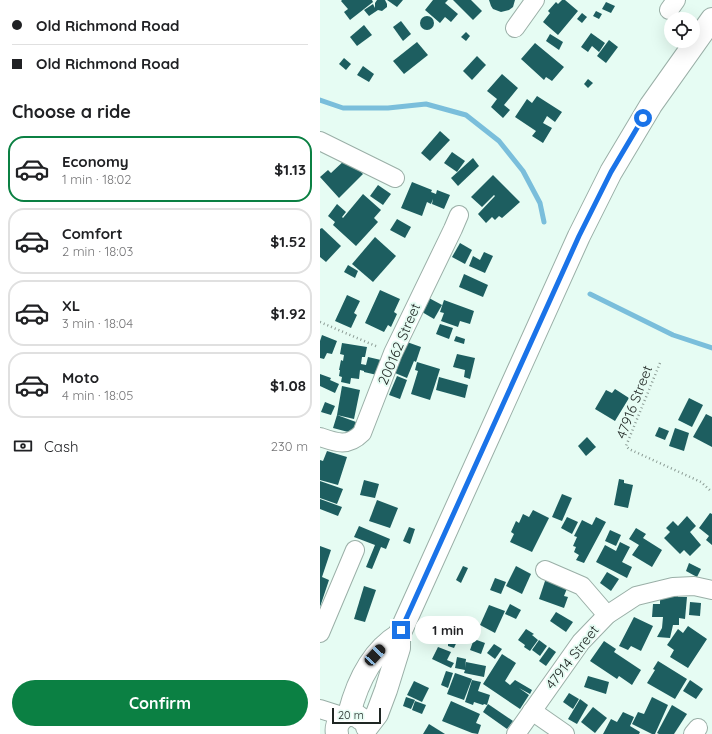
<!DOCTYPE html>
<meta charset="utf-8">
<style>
:root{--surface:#fff;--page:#f6f6f6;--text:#202124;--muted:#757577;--line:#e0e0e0;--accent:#0b8043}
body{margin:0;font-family:Quicksand,sans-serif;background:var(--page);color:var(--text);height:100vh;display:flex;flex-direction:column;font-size:15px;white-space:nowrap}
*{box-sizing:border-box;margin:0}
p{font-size:13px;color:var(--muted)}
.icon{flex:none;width:22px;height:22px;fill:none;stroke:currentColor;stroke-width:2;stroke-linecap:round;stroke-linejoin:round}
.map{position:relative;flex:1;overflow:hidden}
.details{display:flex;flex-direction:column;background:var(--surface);width:320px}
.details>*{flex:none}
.banner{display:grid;align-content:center;height:88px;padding:0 12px;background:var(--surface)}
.controls{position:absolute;left:344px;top:12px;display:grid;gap:8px}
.controls a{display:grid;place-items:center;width:36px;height:36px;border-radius:50%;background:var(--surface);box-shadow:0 4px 16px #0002;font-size:20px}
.scale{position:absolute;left:12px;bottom:10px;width:49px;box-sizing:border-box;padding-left:4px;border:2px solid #1f2623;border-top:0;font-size:11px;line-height:14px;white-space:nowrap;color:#1f2623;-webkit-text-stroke:3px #e6fcf3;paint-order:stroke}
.end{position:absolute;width:18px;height:18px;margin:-9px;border:5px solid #1a73e8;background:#fff;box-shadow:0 0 0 2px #fff}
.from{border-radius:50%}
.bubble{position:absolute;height:28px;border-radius:14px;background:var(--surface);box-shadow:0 4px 16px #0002;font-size:13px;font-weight:700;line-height:28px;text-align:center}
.car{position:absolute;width:12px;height:24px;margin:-12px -6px;border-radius:5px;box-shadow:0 0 3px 1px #0007;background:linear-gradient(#222 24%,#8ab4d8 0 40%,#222 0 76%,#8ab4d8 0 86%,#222 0)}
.banner b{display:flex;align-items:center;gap:14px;height:38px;font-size:15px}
.banner b+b{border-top:1px solid var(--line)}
.banner i{width:10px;height:10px;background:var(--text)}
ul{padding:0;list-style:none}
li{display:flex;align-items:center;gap:12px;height:66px;margin:0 8px 6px;padding:0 4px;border:2px solid var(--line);border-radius:16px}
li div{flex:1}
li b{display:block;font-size:15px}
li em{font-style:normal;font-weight:700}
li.selected{border-color:var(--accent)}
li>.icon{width:36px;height:36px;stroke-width:1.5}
h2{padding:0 12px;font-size:18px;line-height:48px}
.pay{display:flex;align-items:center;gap:10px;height:44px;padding:0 12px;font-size:15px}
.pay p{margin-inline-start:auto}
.button{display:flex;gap:8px;margin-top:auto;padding:8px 12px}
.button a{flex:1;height:46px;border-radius:24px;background:var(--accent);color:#fff;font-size:16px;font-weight:700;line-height:46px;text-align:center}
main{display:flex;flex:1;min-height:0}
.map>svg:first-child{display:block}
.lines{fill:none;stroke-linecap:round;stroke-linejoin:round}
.stream{stroke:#7abedb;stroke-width:5}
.building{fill:#1d5e60}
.minor-casing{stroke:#9aafa7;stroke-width:20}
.tertiary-casing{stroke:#9aafa7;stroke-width:24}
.path{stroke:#8b9b94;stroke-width:2.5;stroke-dasharray:1 3;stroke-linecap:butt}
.minor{stroke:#fff;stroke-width:18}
.tertiary{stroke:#fff;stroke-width:22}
.route{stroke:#1a73e8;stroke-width:5}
.labels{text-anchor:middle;stroke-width:4;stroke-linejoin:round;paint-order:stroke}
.street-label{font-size:14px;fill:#1f2623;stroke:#e6fcf3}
</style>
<main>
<section class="details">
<div class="banner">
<b><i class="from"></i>Old Richmond Road</b>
<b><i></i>Old Richmond Road</b>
</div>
<h2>Choose a ride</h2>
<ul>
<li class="selected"><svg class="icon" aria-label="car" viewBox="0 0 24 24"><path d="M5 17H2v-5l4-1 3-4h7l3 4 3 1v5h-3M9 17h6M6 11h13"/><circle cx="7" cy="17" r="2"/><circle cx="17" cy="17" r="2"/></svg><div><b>Economy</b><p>1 min · 18:02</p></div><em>$1.13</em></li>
<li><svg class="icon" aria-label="car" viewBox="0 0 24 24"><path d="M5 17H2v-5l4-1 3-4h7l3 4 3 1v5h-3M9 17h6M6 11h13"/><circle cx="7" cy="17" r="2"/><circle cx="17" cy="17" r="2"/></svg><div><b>Comfort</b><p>2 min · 18:03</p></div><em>$1.52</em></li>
<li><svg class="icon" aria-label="car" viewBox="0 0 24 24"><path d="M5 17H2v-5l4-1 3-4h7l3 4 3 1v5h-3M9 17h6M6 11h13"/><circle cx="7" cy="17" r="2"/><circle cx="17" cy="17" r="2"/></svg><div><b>XL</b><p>3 min · 18:04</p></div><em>$1.92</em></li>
<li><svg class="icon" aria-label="car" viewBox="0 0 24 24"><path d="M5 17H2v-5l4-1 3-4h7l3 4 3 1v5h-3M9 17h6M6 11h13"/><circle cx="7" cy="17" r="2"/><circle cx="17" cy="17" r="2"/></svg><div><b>Moto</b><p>4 min · 18:05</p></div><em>$1.08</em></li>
</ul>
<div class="pay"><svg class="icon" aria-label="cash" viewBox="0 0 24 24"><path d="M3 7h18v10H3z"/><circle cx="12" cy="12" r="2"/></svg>Cash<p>230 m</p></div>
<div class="button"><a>Confirm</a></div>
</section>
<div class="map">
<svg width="392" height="734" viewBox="0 0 392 734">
<rect width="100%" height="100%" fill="#e6fcf3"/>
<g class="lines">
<g class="stream">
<polyline points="0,100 23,108 68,108 106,104 146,115 179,141 203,171 220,203 224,222"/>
<polyline points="270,294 353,335 392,348"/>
</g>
</g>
<g class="building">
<polygon points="22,0 52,0 53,2 30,20 24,12 28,9 21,1"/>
<polygon points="57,0 65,0 67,4 67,7 62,11 58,10 49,16 44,10 53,4 55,8 55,3"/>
<polygon points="67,0 83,0 77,7"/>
<polygon points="113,0 128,0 125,3 138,14 131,22 125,17 120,23 105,10"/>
<polygon points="133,0 151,0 162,11 153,20"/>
<polygon points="169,0 195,0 193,7 189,10 181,12 173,9 171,6"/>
<polygon points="242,0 245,0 258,11 238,35 223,22 230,13 228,11 236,2 238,4"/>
<polygon points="286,2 295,6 291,13 282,9"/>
<polygon points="276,11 282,14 279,19 273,16"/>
<polygon points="262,13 267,17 262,23 257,19"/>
<circle cx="107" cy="23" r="7"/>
<polygon points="81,21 91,34 83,41 73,27"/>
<polygon points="44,25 52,35 37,46 30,37"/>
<polygon points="146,32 150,36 146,41 141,37"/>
<polygon points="271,33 285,43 279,52 272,46 268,52 261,47"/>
<polygon points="230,34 243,42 239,50 226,41"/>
<polygon points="289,40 298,47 286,63 277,56"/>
<polygon points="97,42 108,55 84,74 73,61"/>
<polygon points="215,43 244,67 232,81 226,77 224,80 201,59"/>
<polygon points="157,56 166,65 152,80 143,71"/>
<polygon points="24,58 31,64 26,70 19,64"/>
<polygon points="43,66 54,74 49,82 37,75"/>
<polygon points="182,74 198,88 184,105 190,110 183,118 171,107 177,99 167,91"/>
<polygon points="268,79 273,83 268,88 264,84"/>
<polygon points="217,96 242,112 235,122 227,116 223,123 232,128 223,143 212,136 216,131 195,117 207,99 212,103"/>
<polygon points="120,131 130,140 110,161 101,153"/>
<polygon points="132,152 145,161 137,172 124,163"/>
<polygon points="27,158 43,174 19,198 0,177 8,170 11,173"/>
<polygon points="153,158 159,166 138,186 131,178"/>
<polygon points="173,175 200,202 182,218 179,216 175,220 172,217 166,223 158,214 175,196 174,195 162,207 151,197"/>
<polygon points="92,182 112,190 111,192 116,194 117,190 130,195 124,209 112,204 113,199 111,204 107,202 102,216 81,208"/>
<polygon points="58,185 71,194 63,205 50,196"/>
<polygon points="43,194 61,210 54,218 58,222 36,246 13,225 15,222 8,216 17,204 26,212 22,217 23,218"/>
<polygon points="77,219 91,227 85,238 70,230"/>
<polygon points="2,228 21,246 6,262 0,257 0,229"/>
<polygon points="55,237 76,256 53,282 32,264"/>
<polygon points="140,243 152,250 145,264 132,257"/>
<polygon points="164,252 173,256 165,273 149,266 153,256 160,260"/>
<polygon points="28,265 38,271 35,278 24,272"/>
<polygon points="144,274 168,285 163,297 139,287"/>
<polygon points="60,290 80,299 74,312 77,314 71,327 68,325 64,332 45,323"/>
<polygon points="27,295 40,301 34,313 37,315 31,328 15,321"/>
<polygon points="109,298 122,305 114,319 102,312"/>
<polygon points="124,300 154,311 150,324 140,321 138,327 121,321 124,313 120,312"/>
<polygon points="120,324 133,328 129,339 116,334"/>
<polygon points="2,335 17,341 12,354 7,353 4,359 0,358 0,341"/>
<polygon points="136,336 145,339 144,344 134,341"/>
<polygon points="87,342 101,347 96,362 94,361 87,378 75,373"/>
<polygon points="22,343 47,347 45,357 42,357 41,364 46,365 48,357 61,360 57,375 44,372 44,371 40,370 39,379 31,378 30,384 21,382 22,377 19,376 20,370 19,370 21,360 23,361 24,355 20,354"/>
<polygon points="137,354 155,358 150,379 144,377 145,370 133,367"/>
<polygon points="97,362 120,369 110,400 91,394 98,371 95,370"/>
<polygon points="0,374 11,378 10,380 19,384 15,393 0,386"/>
<polygon points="77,376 87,380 80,399 69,395"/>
<polygon points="119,377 148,385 145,398 116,390"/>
<polygon points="22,386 40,390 34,419 17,415 36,422 32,433 13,428 17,415"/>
<polygon points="295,389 309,398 295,421 275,409 286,390 292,393"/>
<polygon points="369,398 383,405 372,427 358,420"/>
<polygon points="5,402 15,406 11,415 1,412"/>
<polygon points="386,414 392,417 392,447 373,437"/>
<polygon points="339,427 349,431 345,440 335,436"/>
<polygon points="355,428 369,433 364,451 349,446"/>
<polygon points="267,437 276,447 266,456 258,446"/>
<polygon points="7,451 27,457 18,485 0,480 0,460 3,461"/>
<polygon points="299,479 304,480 304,483 313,485 308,508 294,505"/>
<polygon points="44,480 59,484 55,498 40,495"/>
<polygon points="0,481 23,489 17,504 0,498"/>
<polygon points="242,494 252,498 242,521 232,517"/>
<polygon points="0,499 22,507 18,516 0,509"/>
<polygon points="57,500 78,508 70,528 49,521"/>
<polygon points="213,510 229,518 212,552 190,542 194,534 191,532 196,521 199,523 203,514 209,517"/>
<polygon points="390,513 392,514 392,545 386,540 389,536 379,528"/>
<polygon points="367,516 376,526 370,532 381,545 370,556 364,550 360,554 344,538 350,532 346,528 353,521 358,526"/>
<polygon points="247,517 258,522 252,534 241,528"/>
<polygon points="276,517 286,522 264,563 256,560 259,555 254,552 256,547 253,546 257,537 254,536 262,520 272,525"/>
<polygon points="39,526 70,539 66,549 61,547 52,569 46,567 55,545 34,537"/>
<polygon points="89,527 95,529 90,544 83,541"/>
<polygon points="316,528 326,534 323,538 342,550 332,567 312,555 319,545 309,539"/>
<polygon points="290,530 301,535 296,546 285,541"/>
<polygon points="300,542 310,547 302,562 312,567 307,578 276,562 285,545 296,551"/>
<polygon points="0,546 11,550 2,577 9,580 0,607"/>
<polygon points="369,563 381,569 377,577 366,571"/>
<polygon points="143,566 148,568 141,583 136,580"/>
<polygon points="196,566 211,574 202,594 186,586"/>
<polygon points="287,572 299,579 291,591 280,583"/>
<polygon points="175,578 186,582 181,594 170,590"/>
<polygon points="226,578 237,582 236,586 237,582 248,586 244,596 248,597 244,608 219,599"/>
<polygon points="44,586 56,590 45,622 34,619"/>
<polygon points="340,594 358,595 358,597 367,597 365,619 359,618 359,625 353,625 350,638 337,637 342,628 343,617 332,617 333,604 340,604"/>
<polygon points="370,602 381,603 380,616 369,615"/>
<polygon points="190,604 201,610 196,619 185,614"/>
<polygon points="169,605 185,611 175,633 160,625"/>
<polygon points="236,612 253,622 246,632 230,621"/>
<polygon points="314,617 333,626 321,651 311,646 308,650 299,646"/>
<polygon points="108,619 123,624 117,638 103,632"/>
<polygon points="137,624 141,626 141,633 134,648 128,646 128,644 120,640 127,627 134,630"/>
<polygon points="368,626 387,639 368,668 350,657 354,650 347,645 358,629 363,633"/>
<polygon points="206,629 214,634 212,635 218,640 210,651 204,647 205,645 198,640"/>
<polygon points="154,639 165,643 161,654 150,650"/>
<polygon points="219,640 227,646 220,656 212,650"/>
<polygon points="284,641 296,649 294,652 321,670 312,685 299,676 297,679 270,661"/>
<polygon points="174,644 182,649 175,659 167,653"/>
<polygon points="118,647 131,652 127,660 134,663 131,668 112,659"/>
<polygon points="229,647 236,652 226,666 219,661"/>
<polygon points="182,654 196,663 185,681 190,685 195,680 212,690 210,694 199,688 209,695 200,709 163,684"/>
<polygon points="137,657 146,659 145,668 146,662 166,666 164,677 144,673 145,670 135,668"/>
<polygon points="338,661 367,679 355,699 327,683 335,670 333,669"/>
<polygon points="126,671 133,673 128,688 121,685"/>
<polygon points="135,673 152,679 144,700 127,694"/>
<polygon points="268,676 289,682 286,694 264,687"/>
<polygon points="152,680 161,682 158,691 170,695 167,705 164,704 163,705 154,702 153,705 145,702"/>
<polygon points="370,680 383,689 376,699 363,691"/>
<polygon points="94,681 109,688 102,702 87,695"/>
<polygon points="249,693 259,699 253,709 243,702"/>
<polygon points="86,697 95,700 91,709 83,706"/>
<polygon points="332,697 348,705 335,734 332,734 312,724 318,712 324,714"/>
<polygon points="260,699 268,705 257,724 248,719"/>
<polygon points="95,701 106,705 102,714 92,710"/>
<polygon points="131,701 160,714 156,723 161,725 158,734 152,733 122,721"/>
<polygon points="168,704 193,721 187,729 163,712"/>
<polygon points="352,705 367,714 354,734 339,734 337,733"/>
<polygon points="273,707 287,718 275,733 261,722"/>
<polygon points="303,712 314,717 310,726 320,732 319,734 283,734 291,719 297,722"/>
<polygon points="109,724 125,734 103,734"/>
</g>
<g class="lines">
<defs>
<g id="minor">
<polyline points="349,10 356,0"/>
<polyline points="195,28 215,0"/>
<polyline points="0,141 75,178"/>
<path d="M0 437C17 443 28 447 42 433L73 353 133 229 139 215"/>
<polyline points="225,570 262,586 287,615"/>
<polyline points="0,633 35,550"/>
<polyline points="0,709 25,717"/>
<polyline points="212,711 245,734"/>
<polyline points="196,734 261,642 287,615 316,596 353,587 374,586 392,590"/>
<polyline points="373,734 378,728"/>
</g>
<g id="tertiary">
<path d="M29 714C37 683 51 652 79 635"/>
<polyline points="47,727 57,714 66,690 79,648 79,635 259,236 291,172 331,105 392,19"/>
<path d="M17 734C15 724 21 718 29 714L37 716 41 719"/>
</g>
</defs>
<use href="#minor" class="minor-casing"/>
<use href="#tertiary" class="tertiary-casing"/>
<g class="path">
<polyline points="0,322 58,347"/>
<polyline points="340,363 306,446 309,449 381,482 392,492"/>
</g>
<use href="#minor" class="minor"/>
<use href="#tertiary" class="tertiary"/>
</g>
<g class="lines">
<polyline class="route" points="81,630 259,236 291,172 323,118"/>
</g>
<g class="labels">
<g class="street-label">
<text transform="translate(79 344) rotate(-67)" y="5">200162 Street</text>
<text transform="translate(314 402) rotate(-69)" y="5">47916 Street</text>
<text transform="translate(252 657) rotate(-52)" y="5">47914 Street</text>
</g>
</g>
</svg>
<div class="controls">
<a><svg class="icon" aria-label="locate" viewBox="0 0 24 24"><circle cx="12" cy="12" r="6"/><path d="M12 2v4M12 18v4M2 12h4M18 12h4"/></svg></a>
</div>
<div class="scale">20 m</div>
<i class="end from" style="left:323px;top:118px"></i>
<i class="end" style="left:81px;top:630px"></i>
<div class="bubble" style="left:95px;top:616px;width:66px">1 min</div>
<i class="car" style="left:55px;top:655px;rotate:43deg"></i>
</div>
</main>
